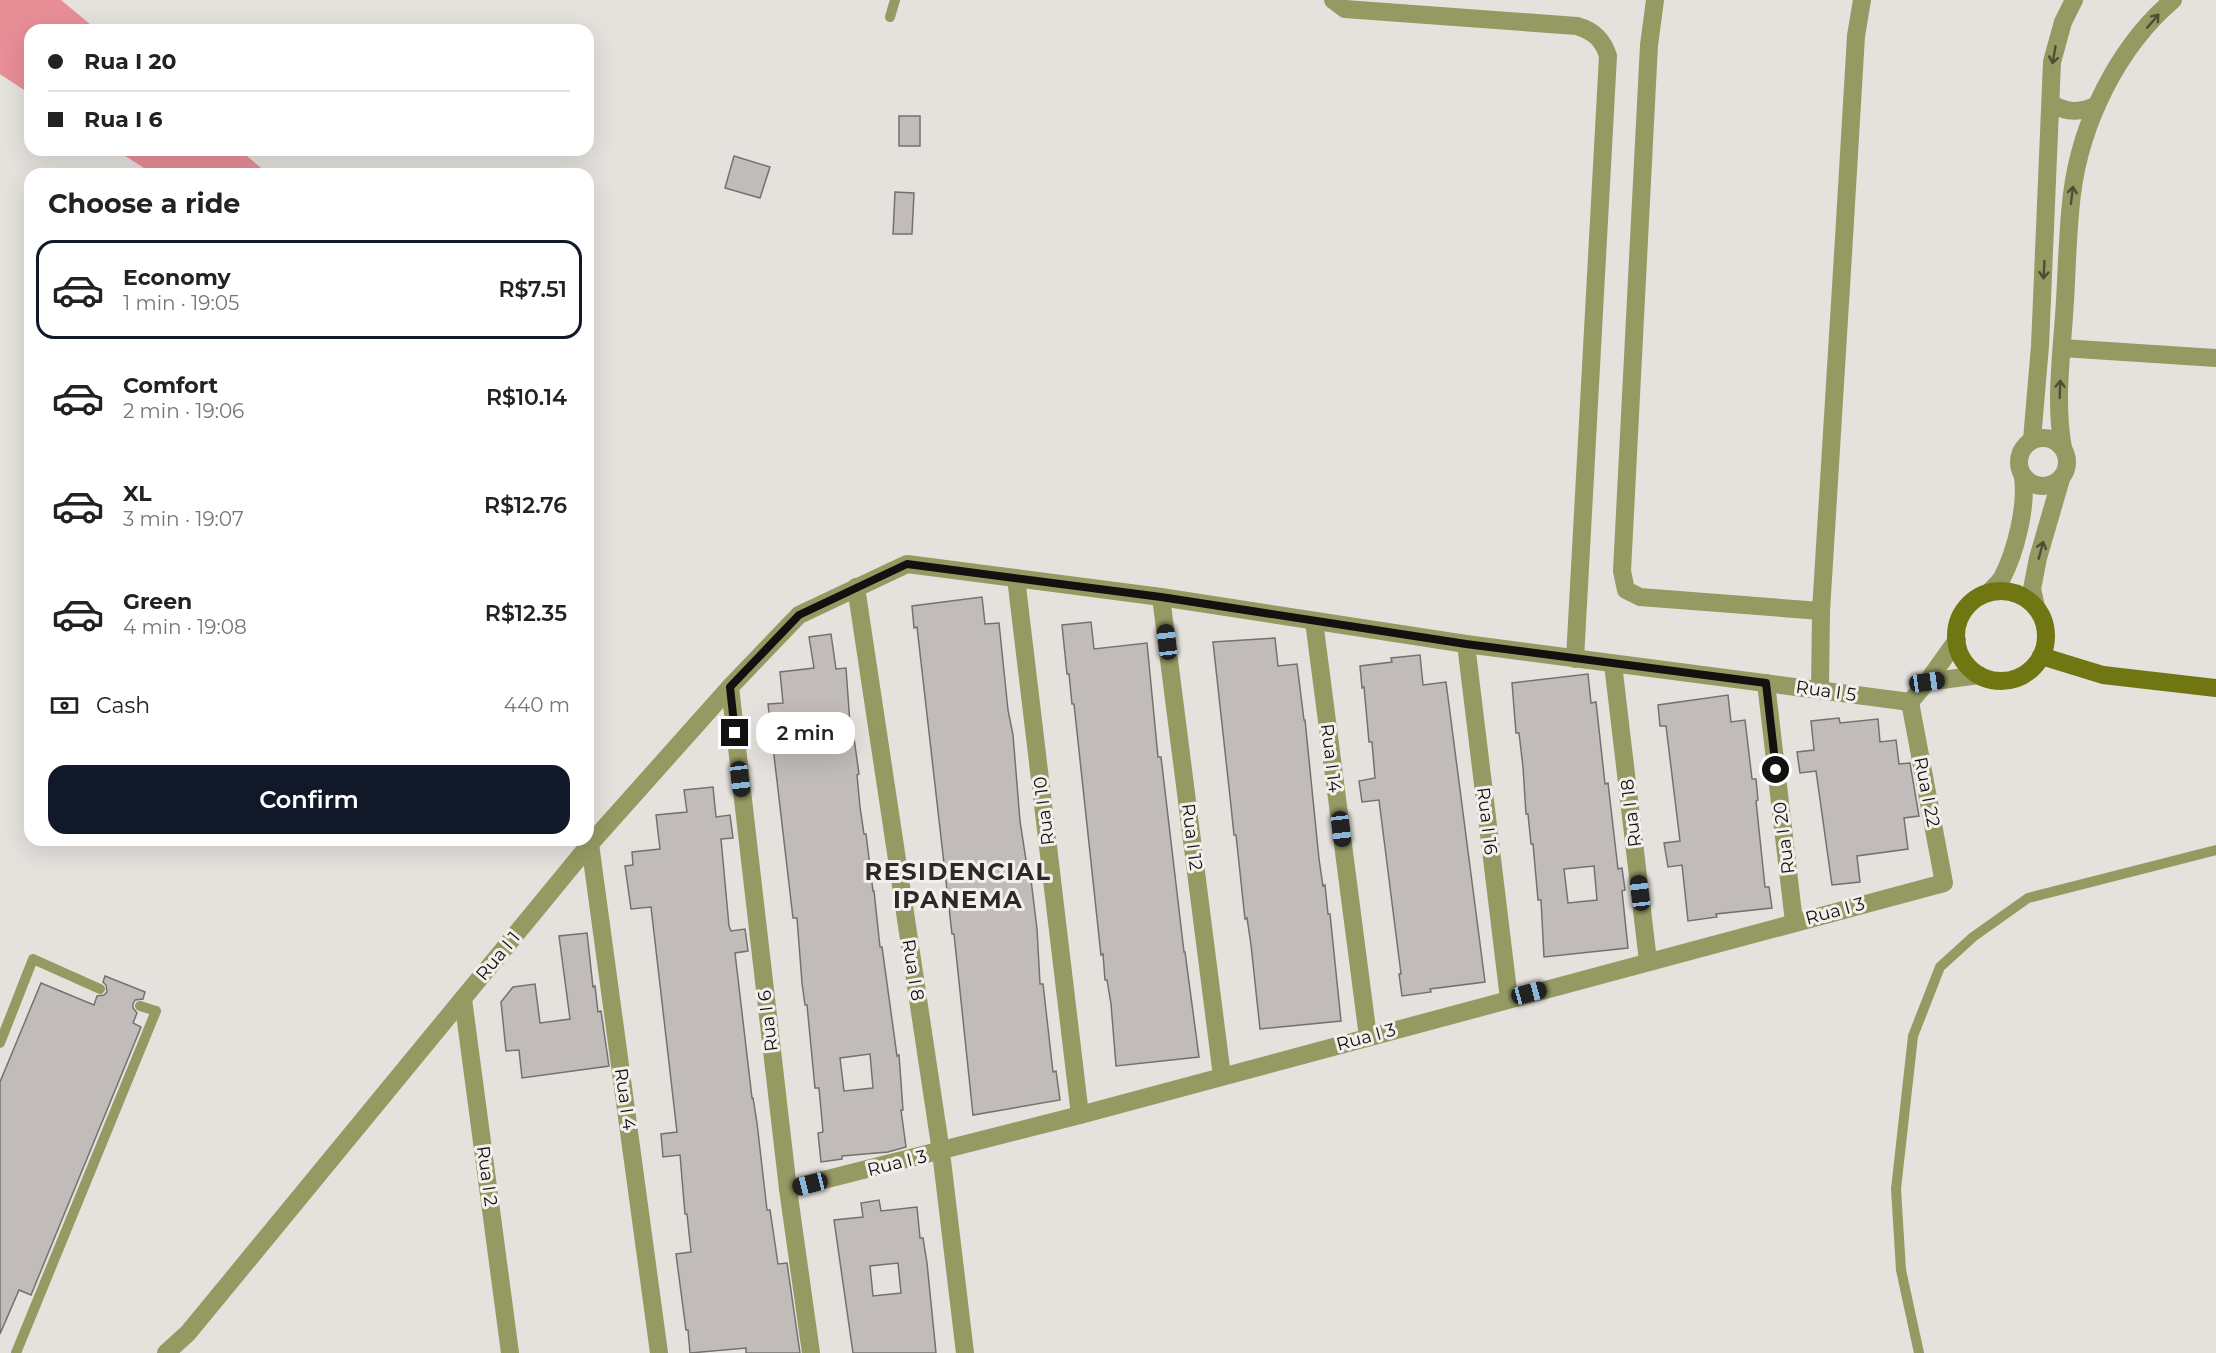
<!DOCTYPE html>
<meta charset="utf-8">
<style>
:root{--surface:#fff;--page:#f2f2f2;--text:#222;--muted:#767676;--line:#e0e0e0;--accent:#111827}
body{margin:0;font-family:Montserrat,sans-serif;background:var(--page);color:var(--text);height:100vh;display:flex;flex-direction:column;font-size:22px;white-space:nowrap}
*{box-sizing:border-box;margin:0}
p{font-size:20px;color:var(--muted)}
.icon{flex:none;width:33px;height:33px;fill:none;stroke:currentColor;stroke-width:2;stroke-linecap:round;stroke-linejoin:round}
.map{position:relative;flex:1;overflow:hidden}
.panel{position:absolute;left:24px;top:168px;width:570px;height:678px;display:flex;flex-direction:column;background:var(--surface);border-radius:18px;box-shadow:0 6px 24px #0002}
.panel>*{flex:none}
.hud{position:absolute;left:24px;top:24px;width:570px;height:132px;border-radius:18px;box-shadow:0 6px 24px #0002;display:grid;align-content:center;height:132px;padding:0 24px;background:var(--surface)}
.end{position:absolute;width:27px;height:27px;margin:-14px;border:8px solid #121110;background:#fff;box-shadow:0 0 0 3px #fff}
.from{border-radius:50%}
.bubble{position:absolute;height:42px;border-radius:18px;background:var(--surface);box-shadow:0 6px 24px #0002;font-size:20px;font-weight:600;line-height:42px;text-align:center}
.car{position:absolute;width:18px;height:36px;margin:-18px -9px;border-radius:8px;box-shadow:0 0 4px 2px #0007;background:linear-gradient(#222 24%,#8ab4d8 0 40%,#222 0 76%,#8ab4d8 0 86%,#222 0)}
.hud b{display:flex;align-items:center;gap:21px;height:57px;font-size:22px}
.hud b+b{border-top:2px solid var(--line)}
.hud i{width:15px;height:15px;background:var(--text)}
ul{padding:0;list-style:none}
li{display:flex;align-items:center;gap:18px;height:99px;margin:0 12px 9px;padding:0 12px;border:3px solid transparent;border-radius:18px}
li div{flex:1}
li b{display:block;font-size:22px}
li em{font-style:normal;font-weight:600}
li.active{border-color:var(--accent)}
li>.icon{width:54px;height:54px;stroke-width:1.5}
h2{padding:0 24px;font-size:27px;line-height:72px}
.pay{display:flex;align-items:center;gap:15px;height:66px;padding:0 24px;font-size:22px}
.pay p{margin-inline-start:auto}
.cta{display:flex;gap:12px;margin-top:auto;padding:12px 24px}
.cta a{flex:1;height:69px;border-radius:18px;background:var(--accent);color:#fff;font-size:24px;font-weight:600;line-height:69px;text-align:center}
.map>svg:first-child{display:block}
.forest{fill:#e88e97}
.building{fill:#c1bcba;stroke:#75716f;stroke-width:1.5;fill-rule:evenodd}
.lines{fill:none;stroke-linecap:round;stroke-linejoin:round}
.lane{stroke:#959a63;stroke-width:10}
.street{stroke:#959a63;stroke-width:18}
.secondary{stroke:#707612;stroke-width:18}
.oneway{stroke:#4d4f35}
.route{stroke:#121110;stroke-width:8}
.labels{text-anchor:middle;stroke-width:6;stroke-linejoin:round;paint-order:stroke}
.street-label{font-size:18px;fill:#121110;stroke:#f2f0ec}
.district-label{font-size:24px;font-weight:bold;letter-spacing:1.5px;fill:#2c2a27;stroke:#f2f0ec}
</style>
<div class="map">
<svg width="2216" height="1353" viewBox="0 0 2216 1353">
<rect width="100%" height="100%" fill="#e5e2de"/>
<g class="forest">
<polygon points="0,0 61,0 97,30 30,30 30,94 0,74"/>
<polygon points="116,150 240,150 268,174 153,174"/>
</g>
<g class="building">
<rect x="899" y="116" width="21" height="30"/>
<polygon points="734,156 770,167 760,198 725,188"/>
<polygon points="895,192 914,193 912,234 893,234"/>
<polygon points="982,597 985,624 999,623 1008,710 1013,735 1020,821 1028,873 1030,872 1037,929 1040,984 1043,984 1053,1072 1056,1071 1060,1100 973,1115 954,934 952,934 917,627 914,628 912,606"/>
<polygon points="1091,622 1094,649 1147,643 1158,757 1161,757 1184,952 1185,952 1199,1057 1116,1066 1111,1004 1107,980 1105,980 1103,954 1101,955 1074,704 1072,704 1069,674 1067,674 1062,625"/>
<path d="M831 634 836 669 846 668 850 724H852L859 774 857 775 860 807 864 834H866L873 891H874L880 947H882L897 1056 899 1055 903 1110H901L906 1147 888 1152 842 1156V1159L821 1162 818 1133 823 1132 819 1088H815L807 1005H805L802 983 797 918H793L768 704 783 703 780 672 814 668 809 637ZM870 1054 873 1088 844 1091 840 1058Z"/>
<polygon points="1275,638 1278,666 1297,664 1304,720 1305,720 1319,859 1323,886 1325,885 1328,914 1330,914 1341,1021 1260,1029 1251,945 1247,918 1245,919 1236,835 1234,835 1231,806 1213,642"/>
<polygon points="1420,655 1423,685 1446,682 1485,982 1430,989 1431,992 1402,996 1399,974 1401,974 1379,800 1362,802 1359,781 1375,778 1372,742 1369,742 1364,687 1362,688 1360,666 1392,662 1391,658"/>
<path d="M1588 674 1591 703 1596 702 1605 784 1608 783 1618 869 1622 868 1625 890 1622 891 1628 948 1544 957 1541 900H1538L1533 844H1531L1528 814H1526L1523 767 1519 733H1516L1512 683ZM1594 866 1597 900 1568 903 1564 869Z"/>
<polygon points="1728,695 1731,722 1745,720 1752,779 1756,779 1758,800 1756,801 1765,887 1769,887 1772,908 1716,914 1717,917 1688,921 1682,865 1668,867 1664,843 1680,841 1666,726 1660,726 1658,705"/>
<polygon points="1839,718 1840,723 1878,719 1880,742 1896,740 1899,764 1910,763 1919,816 1904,818 1908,849 1857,856 1860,882 1832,885 1816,771 1800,773 1797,752 1814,750 1811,721"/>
<polygon points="713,787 716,817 730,815 733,838 721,839 729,926 731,931 745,929 748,951 735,953 752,1098 753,1098 757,1123 767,1210 770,1210 778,1264 787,1263 800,1353 746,1353 746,1348 690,1353 688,1330 686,1330 676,1254 691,1252 687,1214 685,1214 680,1155 663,1157 661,1134 677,1132 651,907 631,909 625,866 633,865 632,852 660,849 656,815 687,812 684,790"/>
<polygon points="587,933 593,987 595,986 598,1012 601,1011 609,1066 522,1078 519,1050 506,1051 501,1002 513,987 535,984 540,1023 570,1019 559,936"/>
<polygon points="105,976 145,992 143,999 135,1000 133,1004 133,1008 137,1013 133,1023 141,1027 31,1295 19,1290 0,1334 0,1082 41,983 94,1005 97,996 104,995 107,992 106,985 103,982"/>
<path d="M879 1200 881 1211 917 1207 920 1238H923L927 1263 936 1353H853L834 1220 863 1217 861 1203ZM898 1263 901 1293 873 1296 870 1266Z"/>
</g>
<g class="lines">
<g class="lane">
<polyline points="890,17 895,0"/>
<polyline points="0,1043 33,959 100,989"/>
<polyline points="16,1353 156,1011 140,1006"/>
<polyline points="1919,1353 1901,1270 1896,1189 1913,1036 1940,967 1973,937 2028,898 2216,850"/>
</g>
<g class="street">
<path d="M1333 0 1345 9 1577 26C1594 31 1603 40 1608 56L1575 659"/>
<polyline points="1655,0 1649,45 1622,571 1626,590 1640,597 1821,611"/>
<path d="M2052 104C2067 113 2081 113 2097 105"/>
<polyline points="2062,348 2216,358"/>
<circle cx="2043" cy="462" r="24"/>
<polyline points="2032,440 2040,346 2052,62 2063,22 2074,0"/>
<path d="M2063 448C2055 405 2061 359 2064 316 2067 276 2067 234 2072 194 2081 122 2118 47 2173 0"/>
<polyline points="1016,578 1080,1115"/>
<polyline points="856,587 941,1152 965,1353"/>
<path d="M1989 592C1993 588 1999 583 2002 578 2016 551 2027 506 2023 477"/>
<polyline points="1161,597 1222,1076"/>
<polyline points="2036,607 2032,589 2038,558 2061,479"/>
<polyline points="1314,621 1368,1037"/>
<polyline points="1466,644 1509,999"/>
<polyline points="1613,664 1648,961"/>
<polyline points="1927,682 1979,675"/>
<polyline points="1766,683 1794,922"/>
<polyline points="730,687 788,1189 811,1353"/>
<polyline points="1820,690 1821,611 1844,238 1856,36 1862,0"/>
<polyline points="1910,702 1927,682 1957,640"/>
<polyline points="590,844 659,1353"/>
<polyline points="463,999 510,1353"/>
<polyline points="788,1189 1080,1115 1944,883 1910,702"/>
<polyline points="166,1353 188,1333 590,844 730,687 799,615 907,564 1161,597 1466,644 1910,702"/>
</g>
<g class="secondary">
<circle cx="2001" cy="636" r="45"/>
<polyline points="2041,656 2103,675 2216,688"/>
</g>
</g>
<defs><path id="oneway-shaft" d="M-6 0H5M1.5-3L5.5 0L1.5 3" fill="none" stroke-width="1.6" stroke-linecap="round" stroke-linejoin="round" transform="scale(1.5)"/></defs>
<g class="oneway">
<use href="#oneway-shaft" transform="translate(2153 21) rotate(-49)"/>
<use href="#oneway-shaft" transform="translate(2054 55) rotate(100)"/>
<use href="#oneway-shaft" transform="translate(2072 195) rotate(-83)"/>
<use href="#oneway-shaft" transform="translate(2044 270) rotate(93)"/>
<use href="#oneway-shaft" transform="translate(2060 389) rotate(-88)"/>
<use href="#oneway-shaft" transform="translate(2041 550) rotate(-75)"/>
</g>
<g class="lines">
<polyline class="route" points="735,733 730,687 799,615 907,564 1161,597 1466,644 1766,683 1776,770"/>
</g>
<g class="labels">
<g class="street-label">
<text transform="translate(1826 691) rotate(8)" y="6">Rua I 5</text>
<text transform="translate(1331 758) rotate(83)" y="6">Rua I 14</text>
<text transform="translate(1927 792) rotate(79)" y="6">Rua I 22</text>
<text transform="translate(1044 811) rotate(-97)" y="6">Rua I 10</text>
<text transform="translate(1631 813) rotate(-97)" y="6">Rua I 18</text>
<text transform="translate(1487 821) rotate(83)" y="6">Rua I 16</text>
<text transform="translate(1192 837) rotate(83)" y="6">Rua I 12</text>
<text transform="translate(1784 838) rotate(-97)" y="6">Rua I 20</text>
<text transform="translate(1835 911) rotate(-15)" y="6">Rua I 3</text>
<text transform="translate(498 956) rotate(-50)" y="6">Rua I 1</text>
<text transform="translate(913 970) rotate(81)" y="6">Rua I 8</text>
<text transform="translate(768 1021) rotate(-97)" y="6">Rua I 6</text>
<text transform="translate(1366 1037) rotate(-15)" y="6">Rua I 3</text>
<text transform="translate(625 1099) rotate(82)" y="6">Rua I 4</text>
<text transform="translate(897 1163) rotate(-14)" y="6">Rua I 3</text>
<text transform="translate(487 1176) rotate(82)" y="6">Rua I 2</text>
</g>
<g class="district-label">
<text x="958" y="880">RESIDENCIAL<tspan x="958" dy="28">IPANEMA</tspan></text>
</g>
</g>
</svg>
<i class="end from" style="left:1776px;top:770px"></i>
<i class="end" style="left:735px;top:733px"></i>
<div class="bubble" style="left:756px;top:712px;width:99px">2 min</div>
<i class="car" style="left:1167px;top:642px;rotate:353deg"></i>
<i class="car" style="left:1927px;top:682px;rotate:82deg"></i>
<i class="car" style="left:740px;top:779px;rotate:173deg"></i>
<i class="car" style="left:1341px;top:829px;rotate:173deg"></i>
<i class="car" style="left:1640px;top:893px;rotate:353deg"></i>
<i class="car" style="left:1529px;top:993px;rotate:75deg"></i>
<i class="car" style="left:810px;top:1184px;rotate:256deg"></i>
<div class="hud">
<b><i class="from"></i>Rua I 20</b>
<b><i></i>Rua I 6</b>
</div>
<section class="panel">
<h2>Choose a ride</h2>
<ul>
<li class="active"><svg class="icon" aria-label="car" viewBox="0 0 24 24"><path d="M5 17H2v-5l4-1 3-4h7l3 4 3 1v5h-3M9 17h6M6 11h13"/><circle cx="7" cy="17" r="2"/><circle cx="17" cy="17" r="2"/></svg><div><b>Economy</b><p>1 min · 19:05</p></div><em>R$7.51</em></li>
<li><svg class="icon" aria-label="car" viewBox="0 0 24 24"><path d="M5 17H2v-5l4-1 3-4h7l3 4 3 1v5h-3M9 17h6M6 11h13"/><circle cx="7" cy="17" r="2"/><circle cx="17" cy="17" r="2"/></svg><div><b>Comfort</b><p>2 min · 19:06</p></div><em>R$10.14</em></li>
<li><svg class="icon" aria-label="car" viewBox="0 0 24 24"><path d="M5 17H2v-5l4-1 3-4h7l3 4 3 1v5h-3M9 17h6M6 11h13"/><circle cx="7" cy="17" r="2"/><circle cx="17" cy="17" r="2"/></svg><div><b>XL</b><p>3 min · 19:07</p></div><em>R$12.76</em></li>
<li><svg class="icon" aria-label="car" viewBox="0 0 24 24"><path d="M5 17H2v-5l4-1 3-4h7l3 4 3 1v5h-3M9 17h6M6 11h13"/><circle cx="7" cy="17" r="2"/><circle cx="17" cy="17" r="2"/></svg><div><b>Green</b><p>4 min · 19:08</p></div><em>R$12.35</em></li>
</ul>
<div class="pay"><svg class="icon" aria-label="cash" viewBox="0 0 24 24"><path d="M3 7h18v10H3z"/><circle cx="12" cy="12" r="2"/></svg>Cash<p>440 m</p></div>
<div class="cta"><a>Confirm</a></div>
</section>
</div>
